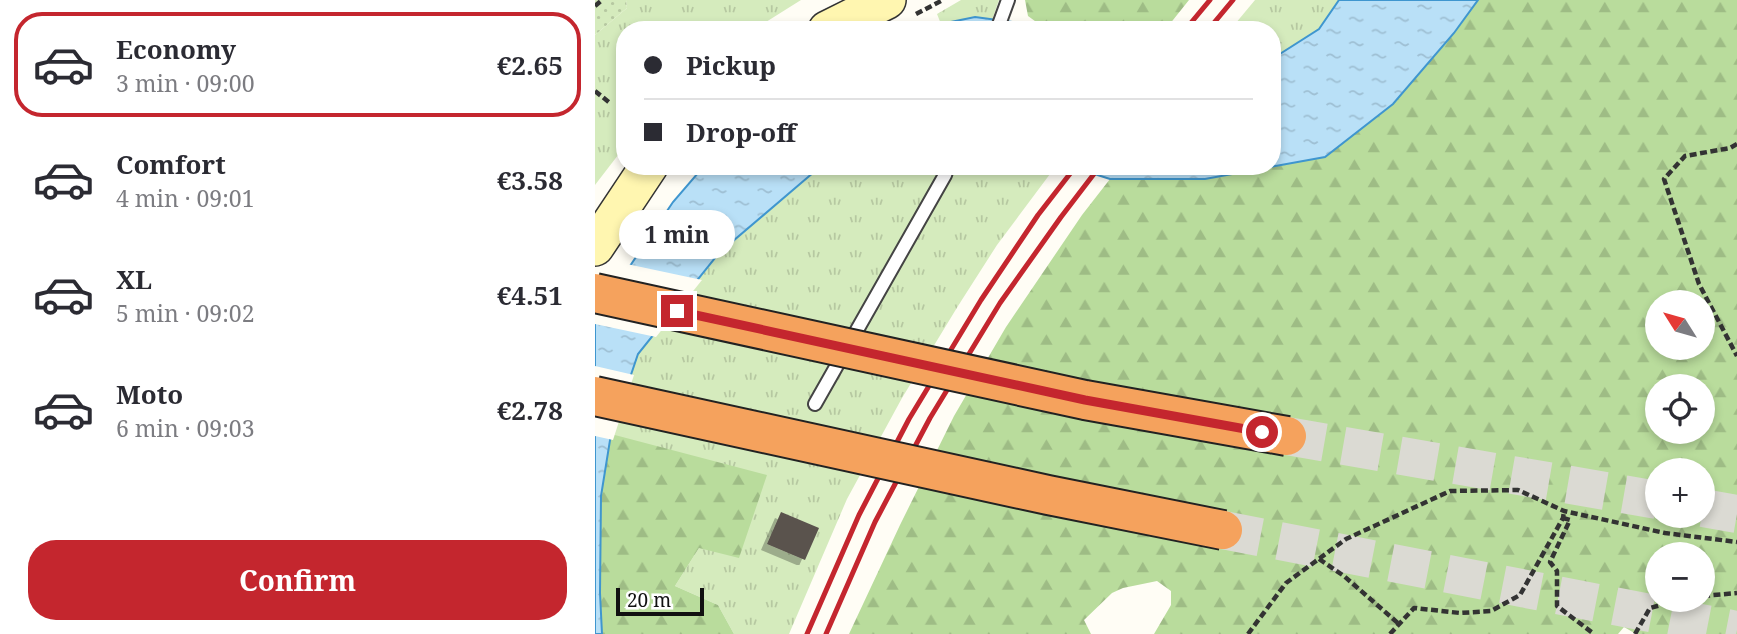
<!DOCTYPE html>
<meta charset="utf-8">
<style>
:root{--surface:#fff;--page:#f7f7f7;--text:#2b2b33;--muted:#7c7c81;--line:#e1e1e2;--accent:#c4262e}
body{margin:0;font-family:"Noto Serif",serif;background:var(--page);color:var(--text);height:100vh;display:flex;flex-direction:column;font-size:26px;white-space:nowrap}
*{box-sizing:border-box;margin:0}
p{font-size:23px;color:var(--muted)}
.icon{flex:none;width:38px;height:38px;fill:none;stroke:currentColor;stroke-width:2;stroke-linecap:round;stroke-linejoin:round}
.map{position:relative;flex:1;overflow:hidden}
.panel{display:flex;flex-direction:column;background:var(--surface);width:595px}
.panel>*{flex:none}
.banner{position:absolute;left:21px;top:21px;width:665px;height:154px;border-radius:28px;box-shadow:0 4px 10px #0003;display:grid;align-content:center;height:154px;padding:0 28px;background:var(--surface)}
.needle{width:46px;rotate:307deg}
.controls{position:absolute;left:1050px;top:290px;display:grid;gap:14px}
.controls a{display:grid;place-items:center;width:70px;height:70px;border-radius:50%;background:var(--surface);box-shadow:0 4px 10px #0003;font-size:35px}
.scale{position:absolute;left:21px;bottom:18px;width:88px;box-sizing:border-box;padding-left:7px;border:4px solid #111;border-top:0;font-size:19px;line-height:24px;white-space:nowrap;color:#111;-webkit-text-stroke:5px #fff;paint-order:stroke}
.end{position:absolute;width:32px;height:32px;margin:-16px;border:9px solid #c4262e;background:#fff;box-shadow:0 0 0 4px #fff}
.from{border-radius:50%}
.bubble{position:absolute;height:49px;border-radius:24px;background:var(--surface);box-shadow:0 4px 10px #0003;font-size:23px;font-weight:700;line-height:49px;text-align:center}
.banner b{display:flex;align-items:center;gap:24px;height:66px;font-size:26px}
.banner b+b{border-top:2px solid var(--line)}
.banner i{width:18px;height:18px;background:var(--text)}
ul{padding:12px 0 0;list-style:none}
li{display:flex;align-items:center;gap:21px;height:105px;margin:0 14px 10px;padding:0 14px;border:4px solid transparent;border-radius:28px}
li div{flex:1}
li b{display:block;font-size:26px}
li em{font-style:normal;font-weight:700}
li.selected{border-color:var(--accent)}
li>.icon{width:63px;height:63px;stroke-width:1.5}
.cta{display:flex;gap:14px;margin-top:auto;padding:14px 28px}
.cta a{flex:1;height:80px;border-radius:28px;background:var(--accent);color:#fff;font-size:28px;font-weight:700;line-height:80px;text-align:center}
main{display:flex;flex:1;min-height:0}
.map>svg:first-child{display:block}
.grass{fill:url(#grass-tufts)}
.forest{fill:url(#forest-firs);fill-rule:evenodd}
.park{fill:url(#park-dots)}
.water{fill:url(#water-ripples);stroke:#3f96cf;stroke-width:2}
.pier{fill:#fffdf5}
.building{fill:#5a524d;filter:url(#shadow)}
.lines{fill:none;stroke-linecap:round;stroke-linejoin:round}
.motorway-tunnel{stroke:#dbdad3;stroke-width:38;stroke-dasharray:38 19;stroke-linecap:butt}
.service-casing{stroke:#444;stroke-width:16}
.secondary-casing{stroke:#333;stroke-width:40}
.path{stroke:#333;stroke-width:4.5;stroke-dasharray:7 3.5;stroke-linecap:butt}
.service{stroke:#fff;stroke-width:12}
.secondary{stroke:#fff6b0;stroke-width:37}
.rail{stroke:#c4262e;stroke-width:5}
.motorway-bridge-casing{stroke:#222;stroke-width:42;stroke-linecap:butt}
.motorway-bridge{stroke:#f5a25d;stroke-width:38}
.route{stroke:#c4262e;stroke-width:9}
</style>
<main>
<section class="panel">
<ul>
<li class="selected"><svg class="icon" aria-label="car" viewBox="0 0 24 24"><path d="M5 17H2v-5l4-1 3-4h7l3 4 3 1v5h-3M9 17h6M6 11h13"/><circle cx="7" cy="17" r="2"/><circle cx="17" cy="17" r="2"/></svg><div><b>Economy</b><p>3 min · 09:00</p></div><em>€2.65</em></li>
<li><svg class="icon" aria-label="car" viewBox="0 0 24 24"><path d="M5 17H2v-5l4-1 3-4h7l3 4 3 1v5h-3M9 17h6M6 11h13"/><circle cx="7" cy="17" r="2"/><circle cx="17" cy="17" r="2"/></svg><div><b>Comfort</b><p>4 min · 09:01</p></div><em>€3.58</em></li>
<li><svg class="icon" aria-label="car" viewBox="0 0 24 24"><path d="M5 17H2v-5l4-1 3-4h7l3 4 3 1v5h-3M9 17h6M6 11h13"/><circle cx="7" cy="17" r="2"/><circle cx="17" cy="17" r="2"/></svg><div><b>XL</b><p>5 min · 09:02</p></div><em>€4.51</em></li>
<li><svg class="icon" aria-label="car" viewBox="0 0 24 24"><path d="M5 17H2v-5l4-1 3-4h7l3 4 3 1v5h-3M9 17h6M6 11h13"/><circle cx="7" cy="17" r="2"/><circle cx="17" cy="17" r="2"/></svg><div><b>Moto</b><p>6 min · 09:03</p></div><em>€2.78</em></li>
</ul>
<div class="cta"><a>Confirm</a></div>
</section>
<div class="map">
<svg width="1142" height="634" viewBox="0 0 1142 634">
<defs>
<pattern id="grass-tufts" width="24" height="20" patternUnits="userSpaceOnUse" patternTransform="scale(1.75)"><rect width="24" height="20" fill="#d5ebbd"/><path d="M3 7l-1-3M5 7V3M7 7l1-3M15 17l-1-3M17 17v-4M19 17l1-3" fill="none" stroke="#b6c8a1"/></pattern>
<pattern id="forest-firs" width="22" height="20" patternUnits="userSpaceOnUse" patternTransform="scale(1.75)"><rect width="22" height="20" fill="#b9dc9c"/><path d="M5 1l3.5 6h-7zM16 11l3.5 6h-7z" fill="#9ebc85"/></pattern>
<pattern id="park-dots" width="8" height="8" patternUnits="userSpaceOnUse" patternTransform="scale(1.75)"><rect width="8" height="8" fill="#d5ebbd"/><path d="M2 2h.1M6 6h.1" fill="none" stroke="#b6c8a1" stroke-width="1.8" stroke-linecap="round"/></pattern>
<pattern id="water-ripples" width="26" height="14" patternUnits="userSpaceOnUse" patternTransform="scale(1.75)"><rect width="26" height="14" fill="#b9e0f7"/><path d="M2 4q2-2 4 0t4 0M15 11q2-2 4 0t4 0" fill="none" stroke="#9ebfd3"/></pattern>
<filter id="shadow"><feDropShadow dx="-6" dy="6" stdDeviation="0" flood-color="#0004"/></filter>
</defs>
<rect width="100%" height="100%" fill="#fffdf5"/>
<g class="grass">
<polygon points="31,0 206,0 158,30 30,30 30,146 0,185 0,35 32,8"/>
<polygon points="366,0 404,0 397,20 380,17 346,24 342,14"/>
<polygon points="660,0 744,0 724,29 677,59 677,30 635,30"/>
<polygon points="226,166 461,166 402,245 363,306 307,398 252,499 194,634 139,634 123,605 80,586 104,548 16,434 43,354 124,253"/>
</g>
<g class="forest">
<polygon points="430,0 594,0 570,30 447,30 443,29 444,24 433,16"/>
<path d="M883 0H1142V634H1041L1029 627 1023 634H559L576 605V591L562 581 528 588 517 593 489 620 496 634H254L305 525 359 416 411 327 487 215 515 179H610L730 157 798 104 859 33ZM1062 303H1108V348H1062ZM1062 387H1108V432H1062ZM1062 471H1108V516H1062ZM1062 555H1108V600H1062Z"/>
<polygon points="16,434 172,475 144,558 104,548 80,586 123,605 139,634 7,634 5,593 6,496"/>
</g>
<polygon class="park" points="0,0 31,0 32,8 0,35"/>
<g class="water">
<polygon points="744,0 883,0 859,33 798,104 730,157 610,179 515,179 474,166 677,166 677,59 724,29"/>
<polygon points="380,17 425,23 447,30 330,30 346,24"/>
<polygon points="109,166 226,166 124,253 43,354 16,434 6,496 5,593 7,634 0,634 0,318 78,202"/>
</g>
<g class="pier">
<polygon points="32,264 107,280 61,337 0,324 0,312"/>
<polygon points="0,366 39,375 18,440 0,436"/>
</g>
<polygon class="building" points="186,512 224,528 210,560 172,544"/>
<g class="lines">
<g class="motorway-tunnel">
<polyline points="692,436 1062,500"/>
<polyline points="1108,508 1142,514"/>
<polyline points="628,530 1142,630"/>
</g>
<defs>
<g id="service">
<polyline points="402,30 413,0"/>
<polyline points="220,404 350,175 353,166"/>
</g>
<g id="secondary">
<polyline points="232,30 292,0"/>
<polyline points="0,247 54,166"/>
</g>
</defs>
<use href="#service" class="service-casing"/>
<use href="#secondary" class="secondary-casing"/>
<g class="path">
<polyline points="0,6 7,0"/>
<polyline points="321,14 348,0"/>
<polyline points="0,91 15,103"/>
<polyline points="1142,144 1135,148 1090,156 1069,179 1104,284 1142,356"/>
<polyline points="968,518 975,520 955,562 962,571 962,606 999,634"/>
<polyline points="724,559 749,576 804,624"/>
<polyline points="1108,596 1142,593"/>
<polyline points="653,634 691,583 751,539 855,491 923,490 969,511 1070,533 1142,542"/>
<polyline points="795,634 819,608 865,613 896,611 925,595 968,518 969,511"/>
<polyline points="1040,634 1055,608 1084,600"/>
</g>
<use href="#service" class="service"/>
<use href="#secondary" class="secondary"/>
<g class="rail">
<polyline points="590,30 615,0"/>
<polyline points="613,30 638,0"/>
<polyline points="212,634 264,515 314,419 386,300 443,215 481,166"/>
<polyline points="231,634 280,522 335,418 405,303 466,217 505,166"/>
</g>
<defs>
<g id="motorway-bridge">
<polyline points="0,293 490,400 692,436"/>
<polyline points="0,396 453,495 628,530"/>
</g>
</defs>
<use href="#motorway-bridge" class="motorway-bridge-casing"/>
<use href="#motorway-bridge" class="motorway-bridge"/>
</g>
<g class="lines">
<polyline class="route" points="82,311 490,400 667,432"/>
</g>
</svg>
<div class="controls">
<a><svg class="needle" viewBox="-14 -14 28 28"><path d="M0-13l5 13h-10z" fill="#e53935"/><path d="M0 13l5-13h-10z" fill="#7c7c81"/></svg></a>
<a><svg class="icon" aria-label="locate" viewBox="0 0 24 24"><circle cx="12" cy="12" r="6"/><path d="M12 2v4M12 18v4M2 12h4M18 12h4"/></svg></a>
<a>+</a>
<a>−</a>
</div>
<div class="scale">20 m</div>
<i class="end from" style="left:667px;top:432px"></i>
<i class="end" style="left:82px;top:311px"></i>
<div class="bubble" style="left:24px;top:210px;width:116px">1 min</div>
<div class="banner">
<b><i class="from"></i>Pickup</b>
<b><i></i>Drop-off</b>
</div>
</div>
</main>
